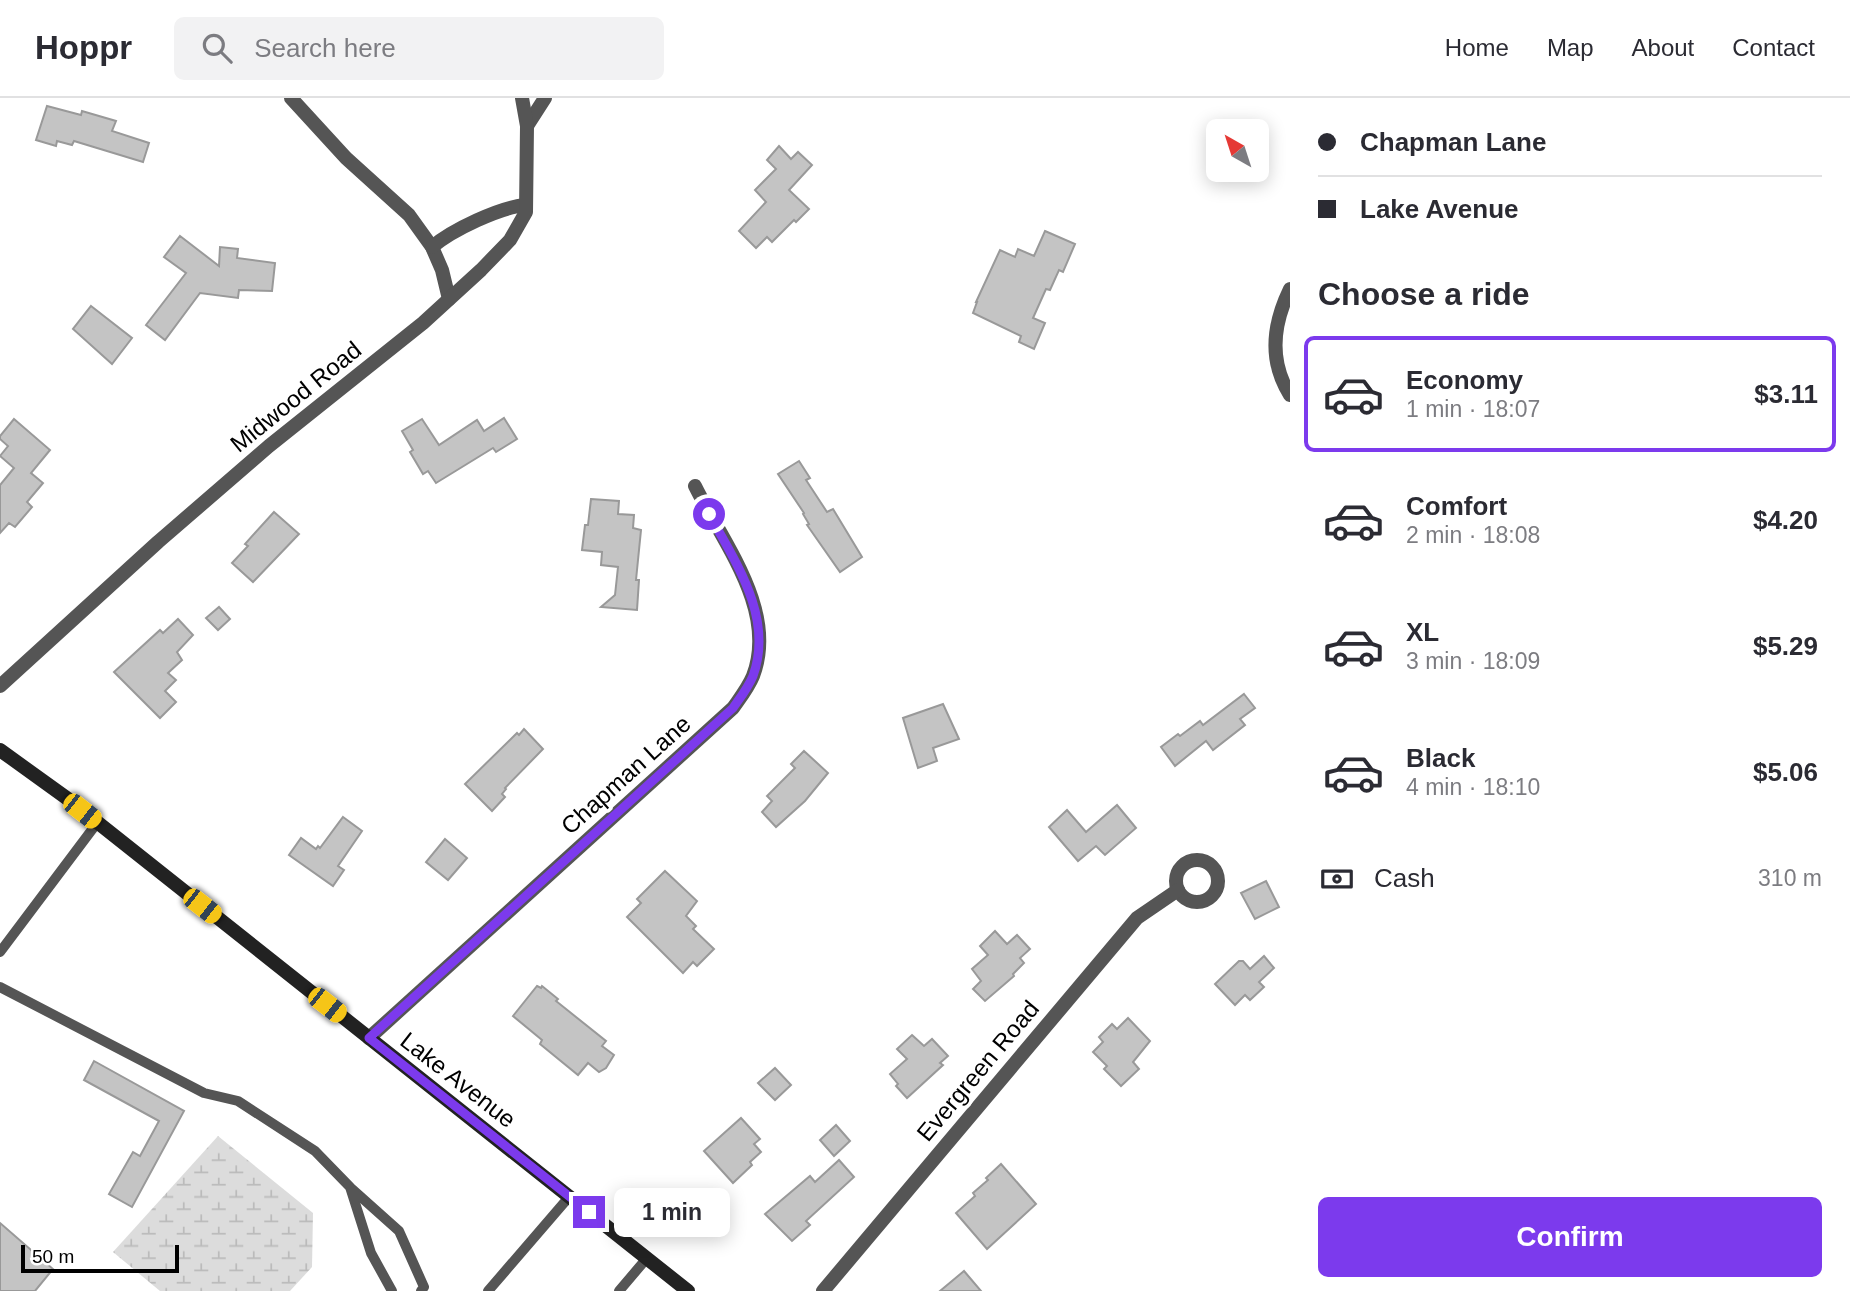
<!DOCTYPE html>
<meta charset="utf-8">
<style>
:root{--surface:#fff;--page:#f2f2f3;--text:#2b2b33;--muted:#7c7c81;--line:#e1e1e2;--accent:#7c3aed}
body{margin:0;font-family:Arial,sans-serif;background:var(--page);color:var(--text);height:100vh;display:flex;flex-direction:column;font-size:26px;white-space:nowrap}
*{box-sizing:border-box;margin:0}
p{font-size:23px;color:var(--muted)}
.icon{flex:none;width:38px;height:38px;fill:none;stroke:currentColor;stroke-width:2;stroke-linecap:round;stroke-linejoin:round}
.map{position:relative;flex:1;overflow:hidden}
.drawer{display:flex;flex-direction:column;background:var(--surface);width:560px}
.drawer>*{flex:none}
.banner{display:grid;align-content:center;height:154px;padding:0 28px;background:var(--surface)}
.needle{width:46px;rotate:321deg}
.buttons{position:absolute;left:1206px;top:21px;display:grid;gap:14px}
.buttons a{display:grid;place-items:center;width:63px;height:63px;border-radius:10px;background:var(--surface);box-shadow:0 4px 18px #0003;font-size:35px}
.scale{position:absolute;left:21px;bottom:18px;width:158px;box-sizing:border-box;padding-left:7px;border:4px solid #000;border-top:0;font-size:19px;line-height:24px;white-space:nowrap;color:#000;-webkit-text-stroke:5px #fff;paint-order:stroke}
.end{position:absolute;width:32px;height:32px;margin:-16px;border:9px solid #7c3aed;background:#fff;box-shadow:0 0 0 4px #fff}
.from{border-radius:50%}
.bubble{position:absolute;height:49px;border-radius:10px;background:var(--surface);box-shadow:0 4px 18px #0003;font-size:23px;font-weight:700;line-height:49px;text-align:center}
.car{position:absolute;width:21px;height:42px;margin:-21px -10px;border-radius:9px;box-shadow:0 0 5px 2px #0007;background:linear-gradient(#f5c518 24%,#345 0 40%,#f5c518 0 76%,#345 0 86%,#f5c518 0)}
.banner b{display:flex;align-items:center;gap:24px;height:66px;font-size:26px}
.banner b+b{border-top:2px solid var(--line)}
.banner i{width:18px;height:18px;background:var(--text)}
ul{padding:0;list-style:none}
li{display:flex;align-items:center;gap:21px;height:116px;margin:0 14px 10px;padding:0 14px;border:4px solid transparent;border-radius:10px}
li div{flex:1}
li b{display:block;font-size:26px}
li em{font-style:normal;font-weight:700}
li.current{border-color:var(--accent)}
li>.icon{width:63px;height:63px;stroke-width:1.5}
h2{padding:0 28px;font-size:32px;line-height:84px}
.pay{display:flex;align-items:center;gap:18px;height:77px;padding:0 28px;font-size:26px}
.pay p{margin-inline-start:auto}
.button{display:flex;gap:14px;margin-top:auto;padding:14px 28px}
.button a{flex:1;height:80px;border-radius:10px;background:var(--accent);color:#fff;font-size:28px;font-weight:700;line-height:80px;text-align:center}
header{display:flex;align-items:center;gap:42px;box-sizing:border-box;height:98px;padding:0 35px;background:var(--surface);border-bottom:2px solid var(--line)}
header strong{font-size:33px}
nav{display:flex;gap:38px;margin-inline-start:auto;font-size:24px}
.search{width:490px;height:63px;background:var(--page);display:flex;align-items:center;gap:18px;box-sizing:border-box;padding:0 24px;border-radius:10px;color:var(--muted);font-size:26px}
main{display:flex;flex:1;min-height:0}
.map>svg:first-child{display:block}
.wetland{fill:url(#wetland-marsh)}
.building{fill:#c4c4c4;stroke:#999;stroke-width:2}
.lines{fill:none;stroke-linecap:round;stroke-linejoin:round}
.lane{stroke:#555;stroke-width:10}
.street{stroke:#555;stroke-width:14}
.secondary{stroke:#222;stroke-width:14}
.route{stroke:#7c3aed;stroke-width:9}
.labels{text-anchor:middle;stroke-width:7;stroke-linejoin:round;paint-order:stroke}
.street-label{font-size:24px;fill:#000;stroke:#fff}
</style>
<header>
<strong>Hoppr</strong>
<div class="search"><svg class="icon" aria-label="search" viewBox="0 0 24 24"><circle cx="10" cy="10" r="6"/><path d="M15 15l6 6"/></svg>Search here</div>
<nav><a>Home</a><a>Map</a><a>About</a><a>Contact</a></nav>
</header>
<main>
<div class="map">
<svg width="1290" height="1193" viewBox="0 0 1290 1193">
<defs>
<pattern id="wetland-marsh" width="20" height="14" patternUnits="userSpaceOnUse" patternTransform="scale(1.75)"><rect width="20" height="14" fill="#dcdcdc"/><path d="M1 5h8M5 5V1M11 12h8M15 12V8" fill="none" stroke="#bbb"/></pattern>
</defs>
<rect width="100%" height="100%" fill="#fff"/>
<polygon class="wetland" points="218,1038 313,1115 312,1169 290,1193 160,1193 113,1154"/>
<g class="building">
<polygon points="47,8 81,17 82,13 116,23 112,33 149,45 143,64 74,43 72,47 57,43 56,48 36,42"/>
<polygon points="779,48 791,61 798,54 812,67 789,92 809,111 796,124 794,122 772,144 767,139 756,150 739,133 766,104 755,92 776,71 767,62"/>
<polygon points="1045,133 1075,146 1063,174 1059,172 1050,192 1046,191 1033,220 1045,225 1034,251 1019,244 1021,238 973,215 977,204 976,204 1000,152 1015,159 1018,151 1034,158"/>
<polygon points="180,138 219,168 220,149 238,151 237,160 275,165 272,193 239,192 238,200 200,195 165,242 146,227 186,175 164,159"/>
<polygon points="91,208 132,240 112,266 73,231"/>
<polygon points="504,320 517,341 496,354 493,350 436,385 428,373 423,376 410,354 413,352 402,333 422,321 439,347 477,322 484,333"/>
<polygon points="14,321 50,352 31,375 43,385 27,404 32,409 15,429 9,425 0,435 0,387 14,370 0,358 8,348 0,341 0,338"/>
<polygon points="799,363 810,380 806,382 827,414 833,411 862,459 840,474 807,427 809,426 803,416 804,415 778,376"/>
<polygon points="591,401 619,403 618,416 634,417 633,430 641,432 636,482 639,482 637,512 601,509 615,497 618,469 601,467 602,454 582,452 585,427 588,427"/>
<polygon points="274,414 299,436 253,484 232,465 248,448 245,446"/>
<polygon points="219,509 230,521 218,532 206,520"/>
<polygon points="178,521 193,537 177,554 182,562 168,575 176,582 165,593 176,604 160,620 114,574 160,532 163,535"/>
<polygon points="1244,596 1255,610 1240,621 1245,627 1213,652 1206,643 1175,668 1161,649 1178,636 1180,638 1200,623 1203,627"/>
<polygon points="943,606 959,641 933,650 937,663 918,670 903,620"/>
<polygon points="524,631 543,651 505,690 506,691 502,696 505,699 492,713 465,686 517,635 519,637"/>
<polygon points="804,653 828,675 805,703 776,729 762,714 772,703 767,698 795,670 791,666"/>
<polygon points="1117,707 1136,730 1105,757 1096,748 1078,763 1049,729 1067,712 1086,734"/>
<polygon points="343,719 362,733 338,768 344,772 333,788 289,757 301,740 316,751 318,748 320,750"/>
<polygon points="445,741 467,760 448,782 426,764"/>
<polygon points="665,773 697,803 686,818 696,828 693,831 714,851 697,868 693,864 683,875 627,819 641,805 637,801"/>
<polygon points="1266,783 1279,809 1255,821 1241,795"/>
<polygon points="995,833 1007,846 1017,837 1030,851 1020,860 1024,865 1013,876 1014,878 985,903 973,891 981,883 972,871 988,857 980,848"/>
<polygon points="1264,858 1274,870 1259,884 1264,889 1250,902 1245,897 1235,907 1215,886 1239,863 1243,863 1250,871"/>
<polygon points="537,888 541,890 542,888 558,901 556,903 606,943 602,948 614,957 606,970 599,974 588,965 578,977 540,946 542,942 513,918"/>
<polygon points="1128,920 1150,943 1133,964 1139,971 1121,988 1104,971 1107,968 1093,954 1103,944 1099,939 1112,926 1117,931"/>
<polygon points="912,937 924,948 932,941 948,958 940,965 943,967 907,1000 896,988 898,986 890,976 907,961 897,951"/>
<polygon points="94,963 184,1013 132,1109 109,1096 133,1054 140,1058 159,1023 84,982"/>
<polygon points="775,970 791,987 775,1002 758,985"/>
<polygon points="741,1020 760,1041 754,1046 761,1054 750,1064 752,1067 733,1085 704,1053"/>
<polygon points="836,1027 850,1043 834,1058 820,1042"/>
<polygon points="839,1062 854,1079 806,1123 810,1127 792,1143 765,1116 810,1078 815,1084"/>
<polygon points="1001,1066 1036,1106 987,1151 956,1115 975,1098 973,1095 988,1082 986,1080"/>
<polygon points="0,1125 53,1171 35,1193 0,1193"/>
<polygon points="964,1173 981,1193 940,1193"/>
</g>
<g class="lines">
<g class="lane">
<polyline points="0,854 97,725"/>
<polyline points="0,889 204,995 238,1003 315,1053 350,1089 371,1155 392,1193"/>
<polyline points="352,1091 399,1133 424,1189 421,1193"/>
<polyline points="488,1193 569,1099"/>
<polyline points="619,1193 647,1160"/>
</g>
<g class="street">
<polyline points="291,0 346,60 409,117 432,149 442,172 449,201"/>
<polyline points="527,28 545,0"/>
<path d="M432 149C452 132 500 109 526 107"/>
<path d="M1290 191C1273 226 1268 262 1290 297"/>
<polyline points="0,588 158,444 269,348 423,225 481,172 510,142 526,114 527,28 522,0"/>
<circle cx="1197" cy="783" r="21"/>
<path d="M369 940 733 610C740 600 748 590 753 578 778 512 723 445 695 388"/>
<polyline points="823,1193 1137,820 1178,792"/>
</g>
<polyline class="secondary" points="0,652 68,701 688,1193"/>
</g>
<g class="lines">
<path class="route" d="M589 1114 369 940 733 610C740 600 748 590 753 578 774 520 736 465 709 416"/>
</g>
<g class="labels">
<g class="street-label">
<text transform="translate(296 299) rotate(-39)" y="8">Midwood Road</text>
<text transform="translate(626 677) rotate(-42)" y="8">Chapman Lane</text>
<text transform="translate(978 973) rotate(-50)" y="8">Evergreen Road</text>
<text transform="translate(458 982) rotate(38)" y="8">Lake Avenue</text>
</g>
</g>
</svg>
<div class="buttons">
<a><svg class="needle" viewBox="-14 -14 28 28"><path d="M0-13l5 13h-10z" fill="#e53935"/><path d="M0 13l5-13h-10z" fill="#7c7c81"/></svg></a>
</div>
<div class="scale">50 m</div>
<i class="end from" style="left:709px;top:416px"></i>
<i class="end" style="left:589px;top:1114px"></i>
<div class="bubble" style="left:614px;top:1090px;width:116px">1 min</div>
<i class="car" style="left:82px;top:713px;rotate:128deg"></i>
<i class="car" style="left:202px;top:808px;rotate:128deg"></i>
<i class="car" style="left:327px;top:907px;rotate:128deg"></i>
</div>
<section class="drawer">
<div class="banner">
<b><i class="from"></i>Chapman Lane</b>
<b><i></i>Lake Avenue</b>
</div>
<h2>Choose a ride</h2>
<ul>
<li class="current"><svg class="icon" aria-label="car" viewBox="0 0 24 24"><path d="M5 17H2v-5l4-1 3-4h7l3 4 3 1v5h-3M9 17h6M6 11h13"/><circle cx="7" cy="17" r="2"/><circle cx="17" cy="17" r="2"/></svg><div><b>Economy</b><p>1 min · 18:07</p></div><em>$3.11</em></li>
<li><svg class="icon" aria-label="car" viewBox="0 0 24 24"><path d="M5 17H2v-5l4-1 3-4h7l3 4 3 1v5h-3M9 17h6M6 11h13"/><circle cx="7" cy="17" r="2"/><circle cx="17" cy="17" r="2"/></svg><div><b>Comfort</b><p>2 min · 18:08</p></div><em>$4.20</em></li>
<li><svg class="icon" aria-label="car" viewBox="0 0 24 24"><path d="M5 17H2v-5l4-1 3-4h7l3 4 3 1v5h-3M9 17h6M6 11h13"/><circle cx="7" cy="17" r="2"/><circle cx="17" cy="17" r="2"/></svg><div><b>XL</b><p>3 min · 18:09</p></div><em>$5.29</em></li>
<li><svg class="icon" aria-label="car" viewBox="0 0 24 24"><path d="M5 17H2v-5l4-1 3-4h7l3 4 3 1v5h-3M9 17h6M6 11h13"/><circle cx="7" cy="17" r="2"/><circle cx="17" cy="17" r="2"/></svg><div><b>Black</b><p>4 min · 18:10</p></div><em>$5.06</em></li>
</ul>
<div class="pay"><svg class="icon" aria-label="cash" viewBox="0 0 24 24"><path d="M3 7h18v10H3z"/><circle cx="12" cy="12" r="2"/></svg>Cash<p>310 m</p></div>
<div class="button"><a>Confirm</a></div>
</section>
</main>
